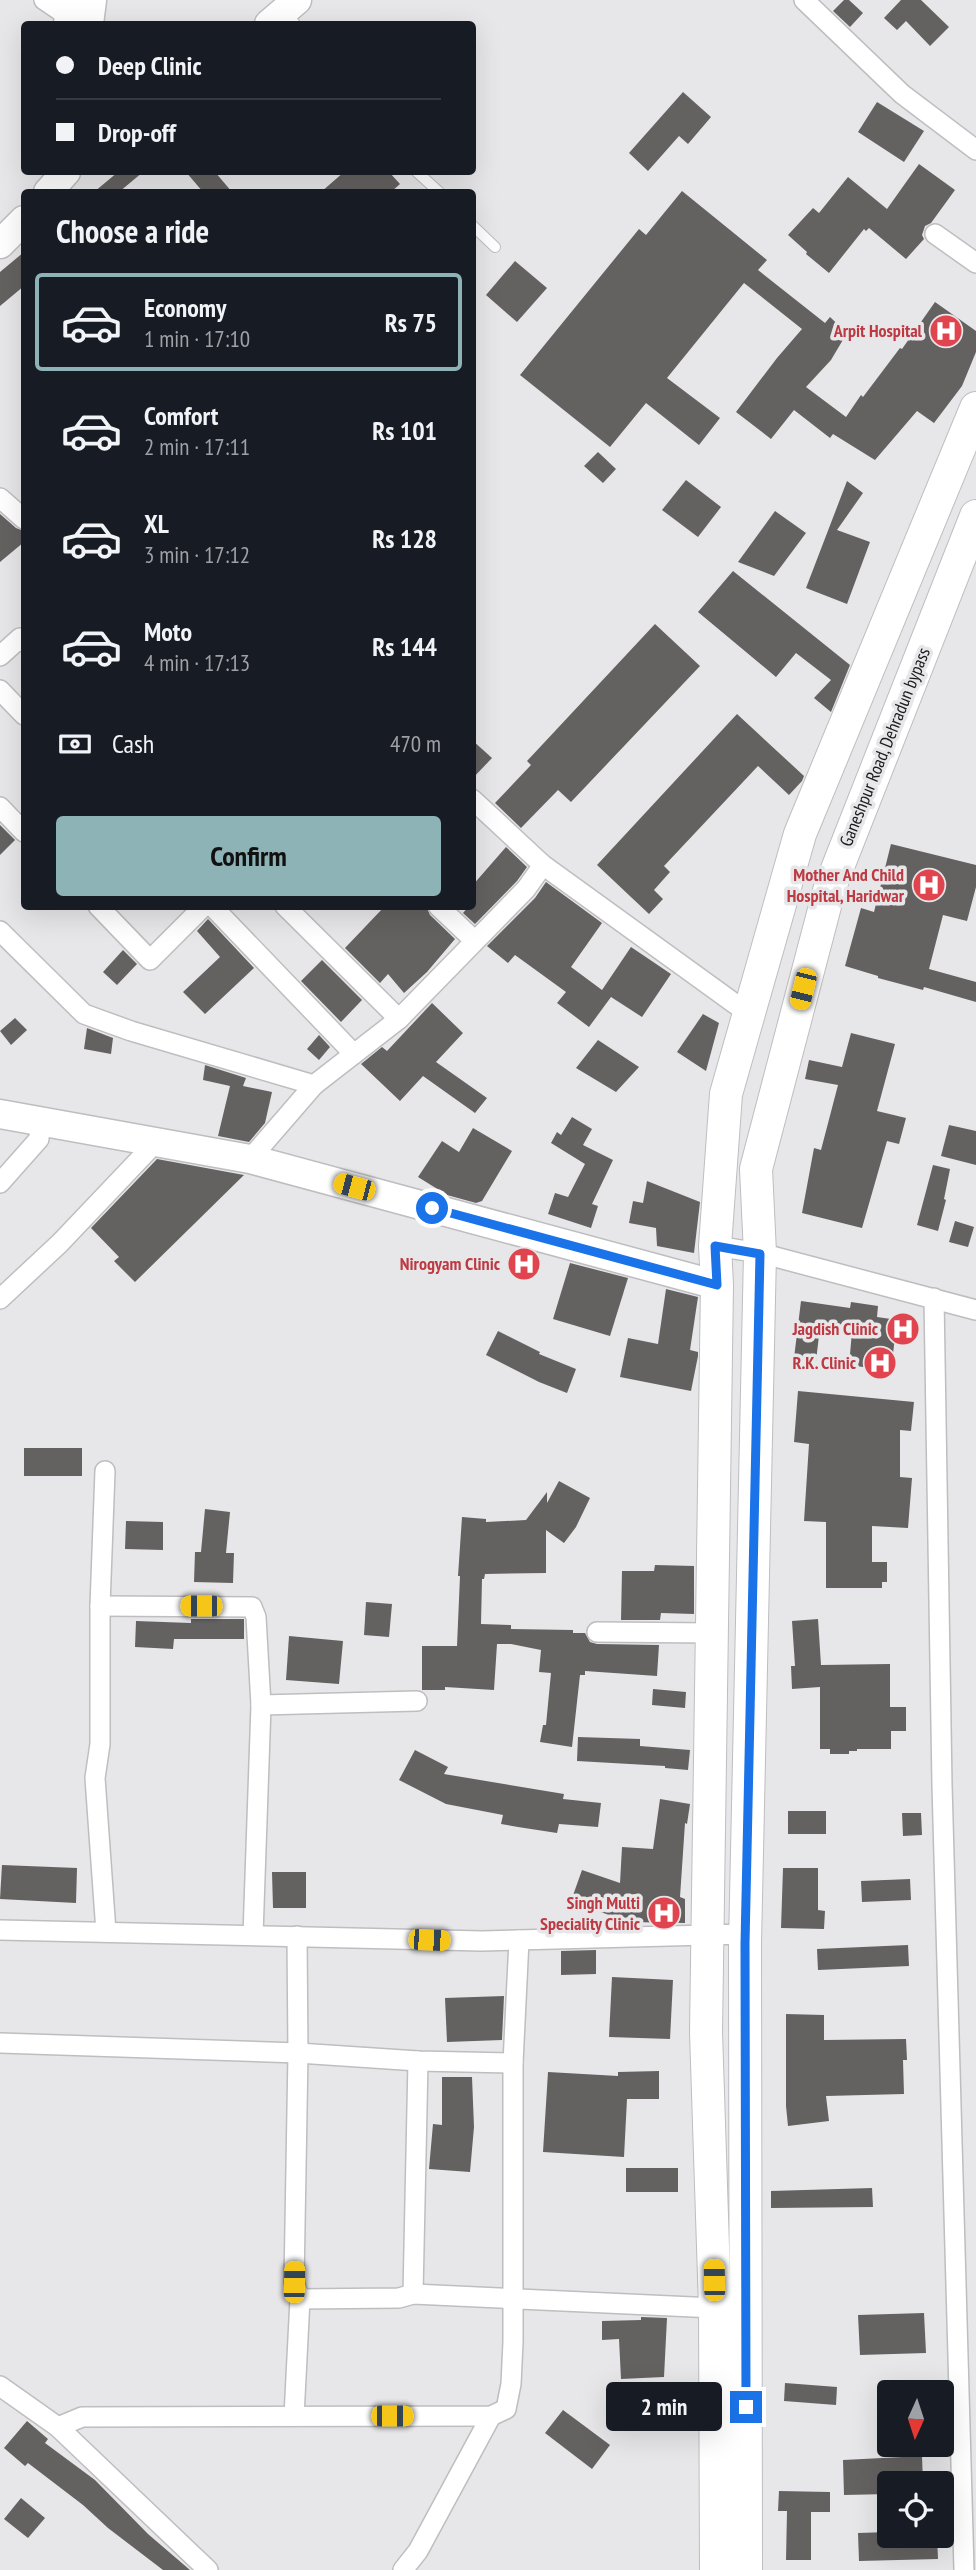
<!DOCTYPE html>
<meta charset="utf-8">
<style>
:root{--surface:#171b24;--page:#20242c;--text:#f1f3f6;--muted:#9ea1a6;--line:#363941;--accent:#8eb3b7}
body{margin:0;font-family:"PT Sans Narrow",sans-serif;background:var(--page);color:var(--text);height:100vh;display:flex;flex-direction:column;font-size:26px;white-space:nowrap}
*{box-sizing:border-box;margin:0}
p{font-size:23px;color:var(--muted)}
.icon{flex:none;width:38px;height:38px;fill:none;stroke:currentColor;stroke-width:2;stroke-linecap:round;stroke-linejoin:round}
.map{position:relative;flex:1;overflow:hidden}
.panel{position:absolute;left:21px;top:189px;width:455px;height:721px;display:flex;flex-direction:column;background:var(--surface);border-radius:7px;box-shadow:0 7px 28px #0002}
.panel>*{flex:none}
.guide{position:absolute;left:21px;top:21px;width:455px;height:154px;border-radius:7px;box-shadow:0 7px 28px #0002;display:grid;align-content:center;height:154px;padding:0 35px;background:var(--surface)}
.needle{width:46px;rotate:183deg}
.controls{position:absolute;left:877px;top:2380px;display:grid;gap:14px}
.controls a{display:grid;place-items:center;width:77px;height:77px;border-radius:7px;background:var(--surface);box-shadow:0 7px 28px #0002;font-size:35px}
.end{position:absolute;width:32px;height:32px;margin:-16px;border:9px solid #1a73e8;background:#fff;box-shadow:0 0 0 4px #fff}
.from{border-radius:50%}
.bubble{position:absolute;height:49px;border-radius:7px;background:var(--surface);box-shadow:0 7px 28px #0002;font-size:23px;font-weight:700;line-height:49px;text-align:center}
.car{position:absolute;width:21px;height:42px;margin:-21px -10px;border-radius:9px;box-shadow:0 0 5px 2px #0007;background:linear-gradient(#f5c518 24%,#345 0 40%,#f5c518 0 76%,#345 0 86%,#f5c518 0)}
.guide b{display:flex;align-items:center;gap:24px;height:66px;font-size:26px}
.guide b+b{border-top:2px solid var(--line)}
.guide i{width:18px;height:18px;background:var(--text)}
ul{padding:0;list-style:none}
li{display:flex;align-items:center;gap:21px;height:98px;margin:0 14px 10px;padding:0 21px;border:4px solid transparent;border-radius:7px}
li div{flex:1}
li b{display:block;font-size:26px}
li em{font-style:normal;font-weight:700}
li.on{border-color:var(--accent)}
li>.icon{width:63px;height:63px;stroke-width:1.5}
h2{padding:0 35px;font-size:32px;line-height:84px}
.pay{display:flex;align-items:center;gap:18px;height:77px;padding:0 35px;font-size:26px}
.pay p{margin-inline-start:auto}
.button{display:flex;gap:14px;margin-top:auto;padding:14px 35px}
.button a{flex:1;height:80px;border-radius:7px;background:var(--accent);color:#111;font-size:28px;font-weight:700;line-height:80px;text-align:center}
.map>svg:first-child{display:block}
.building{fill:#646260}
.lines{fill:none;stroke-linecap:round;stroke-linejoin:round}
.lane-casing{stroke:#bebec1;stroke-width:12}
.street-casing{stroke:#bebec1;stroke-width:22}
.secondary-casing{stroke:#bebec1;stroke-width:31}
.primary-casing{stroke:#bebec1;stroke-width:34}
.lane{stroke:#fff;stroke-width:10}
.street{stroke:#fff;stroke-width:19}
.secondary{stroke:#fff;stroke-width:28}
.primary{stroke:#fff;stroke-width:32}
.route{stroke:#1a73e8;stroke-width:9}
.labels{text-anchor:middle;stroke-width:7;stroke-linejoin:round;paint-order:stroke}
.health-label{font-size:18px;font-weight:bold;fill:#be3a42;stroke:#e7e7ea;text-anchor:end}
.street-label{font-size:18px;fill:#1b1c1d;stroke:#e7e7ea}
</style>
<div class="map">
<svg width="976" height="2570" viewBox="0 0 976 2570">
<rect width="100%" height="100%" fill="#e7e7ea"/>
<g class="building">
<polygon points="844,0 849,0 863,13 850,27 833,11"/>
<polygon points="901,0 921,0 949,27 930,46 906,21 897,30 884,18"/>
<polygon points="683,92 711,117 688,144 679,136 648,171 629,153"/>
<polygon points="877,102 924,131 904,162 858,132"/>
<polygon points="919,164 955,190 931,223 925,226 922,235 924,239 906,259 869,228 866,231 864,229 829,273 806,254 807,252 788,235 813,208 819,213 848,177 887,209"/>
<polygon points="118,172 143,172 119,192 94,192"/>
<polygon points="186,172 215,172 232,192 203,192"/>
<polygon points="344,172 389,172 400,184 391,192 321,192"/>
<polygon points="682,191 767,260 758,270 825,323 830,317 847,333 831,360 806,387 846,417 861,395 863,397 900,348 902,349 935,302 976,331 976,352 962,386 934,423 917,411 875,460 833,434 830,438 794,410 771,439 736,412 777,358 802,329 744,283 667,378 720,418 699,445 646,403 610,447 520,375 639,229 646,235"/>
<polygon points="24,252 24,286 0,306 0,272"/>
<polygon points="515,261 547,288 517,322 486,295"/>
<polygon points="598,452 616,469 603,483 584,466"/>
<polygon points="686,480 721,507 698,537 662,510"/>
<polygon points="847,481 863,493 837,530 870,542 847,604 806,588"/>
<polygon points="775,511 806,533 774,576 738,562"/>
<polygon points="0,514 16,528 24,531 24,542 0,562"/>
<polygon points="733,571 850,665 831,712 814,698 831,680 796,653 776,677 698,612"/>
<polygon points="655,624 700,666 571,802 558,790 521,828 495,803 531,765 527,761"/>
<polygon points="737,714 804,776 802,781 789,795 758,766 664,866 670,872 654,890 663,899 649,914 597,865"/>
<polygon points="472,740 492,758 472,779"/>
<polygon points="0,825 15,840 0,855"/>
<polygon points="891,844 976,865 976,887 967,921 943,915 929,969 976,982 976,1002 924,987 923,990 878,978 878,976 845,966 861,908 874,912"/>
<polygon points="506,847 527,867 517,881 475,924 463,913 469,906 472,906 472,886"/>
<polygon points="546,882 602,923 571,967 602,990 631,947 671,974 642,1017 611,997 589,1027 557,1003 566,992 515,955 508,963 487,946 535,898"/>
<polygon points="385,906 426,906 430,915 455,939 427,972 404,993 388,974 380,983 345,948"/>
<polygon points="208,919 254,968 205,1014 183,992 220,957 197,931"/>
<polygon points="123,950 137,964 117,985 103,972"/>
<polygon points="322,960 362,1000 341,1022 301,981"/>
<polygon points="432,1003 463,1033 436,1062 487,1098 475,1113 423,1076 400,1101 361,1064 382,1047 387,1051"/>
<polygon points="703,1014 719,1023 706,1071 677,1052"/>
<polygon points="15,1018 27,1030 11,1045 0,1031"/>
<polygon points="87,1028 113,1038 111,1054 84,1049"/>
<polygon points="851,1033 895,1044 877,1111 906,1118 899,1144 887,1141 862,1228 802,1213 814,1148 821,1150 838,1085 805,1079 809,1060 842,1067"/>
<polygon points="319,1035 330,1047 319,1060 307,1049"/>
<polygon points="598,1040 639,1067 616,1092 576,1068"/>
<polygon points="205,1065 246,1078 243,1086 272,1092 265,1123 249,1142 218,1136 230,1086 203,1080"/>
<polygon points="572,1117 592,1129 583,1145 613,1160 592,1204 598,1206 591,1228 548,1214 555,1193 568,1197 585,1164 551,1143 557,1132 561,1135"/>
<polygon points="949,1125 976,1131 976,1165 941,1156"/>
<polygon points="473,1128 512,1151 482,1201 476,1203 447,1195 418,1177 442,1141 459,1152"/>
<polygon points="157,1159 244,1175 135,1282 114,1261 119,1257 91,1228"/>
<polygon points="933,1165 950,1169 944,1199 946,1200 938,1231 917,1225"/>
<polygon points="647,1181 700,1202 694,1253 657,1246 656,1228 629,1223 633,1201 643,1203"/>
<polygon points="955,1221 974,1227 968,1247 949,1242"/>
<polygon points="514,1250 535,1254 531,1275 510,1270"/>
<polygon points="570,1263 628,1278 610,1336 553,1319"/>
<polygon points="666,1289 698,1297 690,1350 698,1352 698,1356 691,1391 620,1377 628,1338 658,1344"/>
<polygon points="801,1301 850,1308 851,1302 878,1306 877,1317 912,1322 909,1340 895,1337 891,1371 849,1365 852,1332 820,1327 816,1361 794,1358"/>
<polygon points="498,1331 540,1352 539,1354 576,1369 567,1393 539,1382 486,1355"/>
<polygon points="798,1391 914,1402 911,1431 900,1430 900,1477 912,1478 908,1528 872,1526 872,1562 887,1562 887,1582 882,1582 882,1588 826,1588 826,1522 804,1521 809,1444 794,1442"/>
<rect x="24" y="1448" width="58" height="28"/>
<polygon points="559,1481 590,1498 576,1527 564,1543 546,1530 546,1573 485,1574 484,1579 482,1579 481,1624 511,1625 511,1629 573,1630 573,1633 585,1633 590,1642 597,1644 659,1645 657,1676 585,1671 585,1675 580,1675 572,1747 540,1742 543,1725 546,1725 551,1673 539,1672 541,1650 511,1644 497,1644 494,1690 445,1687 445,1690 422,1690 422,1646 457,1646 460,1576 458,1576 462,1517 486,1519 486,1522 526,1520 547,1492 547,1503"/>
<polygon points="205,1509 230,1512 226,1553 234,1553 233,1583 194,1582 195,1552 201,1552"/>
<polygon points="126,1521 163,1522 163,1550 125,1549"/>
<polygon points="655,1565 694,1566 694,1614 661,1613 660,1620 621,1620 622,1571 654,1571"/>
<polygon points="366,1602 392,1604 389,1637 364,1635"/>
<polygon points="191,1619 244,1619 244,1639 174,1639 173,1649 135,1647 136,1621 191,1623"/>
<polygon points="818,1619 821,1665 890,1664 890,1707 906,1707 906,1731 891,1731 891,1749 857,1749 857,1751 849,1751 849,1754 830,1754 830,1749 820,1749 820,1687 792,1689 791,1666 795,1666 792,1621"/>
<polygon points="289,1636 343,1641 339,1684 286,1680"/>
<polygon points="653,1689 686,1692 685,1708 652,1705"/>
<polygon points="578,1737 640,1739 640,1746 690,1750 688,1770 665,1768 665,1766 577,1761"/>
<polygon points="415,1750 448,1767 444,1774 564,1794 563,1799 601,1803 598,1827 559,1824 557,1833 518,1827 501,1824 503,1815 446,1804 399,1780"/>
<polygon points="660,1799 690,1804 687,1824 685,1823 680,1897 685,1899 685,1923 628,1922 571,1901 582,1870 620,1883 622,1847 653,1849"/>
<rect x="788" y="1811" width="38" height="23"/>
<polygon points="902,1813 921,1813 922,1835 903,1836"/>
<polygon points="2,1865 77,1868 76,1903 0,1899"/>
<polygon points="783,1868 818,1868 818,1910 825,1911 824,1929 781,1928"/>
<polygon points="272,1872 306,1872 306,1908 273,1908"/>
<polygon points="910,1879 911,1900 862,1902 861,1881"/>
<polygon points="908,1945 909,1966 818,1970 817,1949"/>
<polygon points="596,1950 596,1974 561,1975 561,1951"/>
<polygon points="612,1977 673,1980 670,2039 609,2037"/>
<polygon points="504,1996 502,2040 447,2042 445,1998"/>
<polygon points="786,2014 824,2015 824,2040 906,2039 907,2060 903,2060 904,2094 826,2096 829,2121 788,2126 786,2106"/>
<polygon points="659,2071 659,2099 627,2099 624,2157 543,2152 548,2072 618,2076 618,2072"/>
<polygon points="442,2077 472,2077 474,2127 470,2172 429,2169 433,2124 442,2125"/>
<rect x="626" y="2168" width="52" height="24"/>
<polygon points="872,2188 873,2207 771,2208 771,2191"/>
<polygon points="924,2313 926,2353 860,2355 858,2315"/>
<polygon points="641,2317 667,2318 664,2377 621,2379 619,2339 602,2340 602,2321 641,2320"/>
<polygon points="785,2383 837,2387 836,2405 784,2401"/>
<polygon points="563,2410 610,2445 592,2469 545,2433"/>
<polygon points="27,2421 48,2439 45,2443 95,2480 148,2534 190,2570 163,2570 108,2528 83,2505 28,2463 25,2466 4,2448"/>
<polygon points="922,2456 923,2483 889,2483 889,2494 844,2495 843,2460"/>
<polygon points="779,2491 830,2492 830,2512 811,2512 811,2560 786,2560 787,2511 778,2511"/>
<polygon points="21,2498 45,2518 28,2538 4,2519"/>
<polygon points="889,2532 889,2536 937,2536 938,2559 859,2561 858,2533"/>
</g>
<g class="lines">
<defs>
<g id="lane">
<polyline points="285,11 295,24"/>
<polyline points="417,172 439,192"/>
<polyline points="472,225 495,247"/>
</g>
<g id="street">
<polyline points="44,0 78,23"/>
<polyline points="804,0 902,94 976,150"/>
<polyline points="935,234 976,263"/>
<polyline points="0,498 24,519"/>
<polyline points="0,656 20,638 24,642"/>
<polyline points="0,690 24,715"/>
<polyline points="472,799 543,865 749,1014"/>
<polyline points="0,807 24,832"/>
<polyline points="98,906 150,960 204,906"/>
<polyline points="212,906 354,1054"/>
<polyline points="285,906 399,1019"/>
<polyline points="438,906 474,940"/>
<polyline points="0,931 84,1014 131,1031 314,1085 399,1019 526,889 543,865"/>
<polyline points="250,1159 314,1085"/>
<polyline points="0,1183 39,1139 40,1121"/>
<polyline points="715,1246 760,1253 976,1310"/>
<polyline points="934,1298 942,1785 964,2570"/>
<polyline points="0,1299 60,1243 156,1142"/>
<polyline points="105,1471 100,1606 100,1744 95,1778 106,1932"/>
<polyline points="100,1606 252,1607 256,1617 261,1705 253,1935"/>
<polyline points="597,1632 712,1633"/>
<polyline points="261,1705 417,1701"/>
<polyline points="0,1930 482,1941 745,1934"/>
<polyline points="0,2043 298,2053 418,2061 513,2063"/>
<polyline points="413,2294 418,2061"/>
<polyline points="300,2299 399,2298 413,2294 715,2308"/>
<polyline points="0,2386 58,2427 208,2570"/>
<polyline points="294,2416 300,2299 294,2282 298,2053 297,1936"/>
<polyline points="58,2427 82,2417 491,2416 506,2409 511,2384 513,2342 513,2063 519,1940"/>
<polyline points="403,2570 418,2551 491,2416"/>
</g>
<g id="secondary">
<polyline points="68,24 71,0"/>
<polyline points="89,24 92,0"/>
<polyline points="269,24 297,0"/>
<polyline points="48,192 66,172"/>
<polyline points="0,244 24,220"/>
<polyline points="0,1114 250,1159 717,1285"/>
</g>
<g id="primary">
<polyline points="716,2570 715,2308 706,2032 717,1285 715,1246 726,1094 800,834 976,408"/>
<polyline points="746,2570 745,1944 760,1253 756,1169 830,887 976,516"/>
</g>
</defs>
<use href="#lane" class="lane-casing"/>
<use href="#street" class="street-casing"/>
<use href="#secondary" class="secondary-casing"/>
<use href="#primary" class="primary-casing"/>
<use href="#lane" class="lane"/>
<use href="#street" class="street"/>
<use href="#secondary" class="secondary"/>
<use href="#primary" class="primary"/>
</g>
<g class="lines">
<polyline class="route" points="432,1208 717,1285 715,1246 760,1254 745,1944 746,2407"/>
</g>
<defs>
<symbol id="hospital-disc" viewBox="-11 -11 22 22"><circle r="9.5" fill="#e0444e" stroke="#e7e7ea"/><path d="M-5-5h3v3.5h4V-5h3V5h-3V1.5h-4V5h-3Z" fill="#fff"/></symbol>
</defs>
<g fill-rule="evenodd">
<use href="#hospital-disc" x="927" y="312" width="38" height="38"/>
<use href="#hospital-disc" x="910" y="866" width="38" height="38"/>
<use href="#hospital-disc" x="505" y="1245" width="38" height="38"/>
<use href="#hospital-disc" x="884" y="1310" width="38" height="38"/>
<use href="#hospital-disc" x="861" y="1344" width="38" height="38"/>
<use href="#hospital-disc" x="645" y="1894" width="38" height="38"/>
</g>
<g class="labels">
<g class="health-label">
<text x="922" y="337">Arpit Hospital</text>
<text x="904" y="881">Mother And Child<tspan x="904" dy="21">Hospital, Haridwar</tspan></text>
<text x="500" y="1270">Nirogyam Clinic</text>
<text x="878" y="1335">Jagdish Clinic</text>
<text x="856" y="1369">R.K. Clinic</text>
<text x="640" y="1909">Singh Multi<tspan x="640" dy="21">Speciality Clinic</tspan></text>
</g>
<g class="street-label">
<text transform="translate(885 747) rotate(-68)" y="6">Ganeshpur Road, Dehradun bypass</text>
</g>
</g>
</svg>
<div class="controls">
<a><svg class="needle" viewBox="-14 -14 28 28"><path d="M0-13l5 13h-10z" fill="#e53935"/><path d="M0 13l5-13h-10z" fill="#9ea1a6"/></svg></a>
<a><svg class="icon" aria-label="locate" viewBox="0 0 24 24"><circle cx="12" cy="12" r="6"/><path d="M12 2v4M12 18v4M2 12h4M18 12h4"/></svg></a>
</div>
<i class="end from" style="left:432px;top:1208px"></i>
<i class="end" style="left:746px;top:2407px"></i>
<div class="bubble" style="left:606px;top:2382px;width:116px">2 min</div>
<i class="car" style="left:803px;top:989px;rotate:194deg"></i>
<i class="car" style="left:354px;top:1187px;rotate:285deg"></i>
<i class="car" style="left:201px;top:1606px;rotate:270deg"></i>
<i class="car" style="left:429px;top:1940px;rotate:92deg"></i>
<i class="car" style="left:714px;top:2280px;rotate:359deg"></i>
<i class="car" style="left:294px;top:2282px;rotate:1deg"></i>
<i class="car" style="left:392px;top:2416px;rotate:90deg"></i>
<div class="guide">
<b><i class="from"></i>Deep Clinic</b>
<b><i></i>Drop-off</b>
</div>
<section class="panel">
<h2>Choose a ride</h2>
<ul>
<li class="on"><svg class="icon" aria-label="car" viewBox="0 0 24 24"><path d="M5 17H2v-5l4-1 3-4h7l3 4 3 1v5h-3M9 17h6M6 11h13"/><circle cx="7" cy="17" r="2"/><circle cx="17" cy="17" r="2"/></svg><div><b>Economy</b><p>1 min · 17:10</p></div><em>Rs 75</em></li>
<li><svg class="icon" aria-label="car" viewBox="0 0 24 24"><path d="M5 17H2v-5l4-1 3-4h7l3 4 3 1v5h-3M9 17h6M6 11h13"/><circle cx="7" cy="17" r="2"/><circle cx="17" cy="17" r="2"/></svg><div><b>Comfort</b><p>2 min · 17:11</p></div><em>Rs 101</em></li>
<li><svg class="icon" aria-label="car" viewBox="0 0 24 24"><path d="M5 17H2v-5l4-1 3-4h7l3 4 3 1v5h-3M9 17h6M6 11h13"/><circle cx="7" cy="17" r="2"/><circle cx="17" cy="17" r="2"/></svg><div><b>XL</b><p>3 min · 17:12</p></div><em>Rs 128</em></li>
<li><svg class="icon" aria-label="car" viewBox="0 0 24 24"><path d="M5 17H2v-5l4-1 3-4h7l3 4 3 1v5h-3M9 17h6M6 11h13"/><circle cx="7" cy="17" r="2"/><circle cx="17" cy="17" r="2"/></svg><div><b>Moto</b><p>4 min · 17:13</p></div><em>Rs 144</em></li>
</ul>
<div class="pay"><svg class="icon" aria-label="cash" viewBox="0 0 24 24"><path d="M3 7h18v10H3z"/><circle cx="12" cy="12" r="2"/></svg>Cash<p>470 m</p></div>
<div class="button"><a>Confirm</a></div>
</section>
</div>
